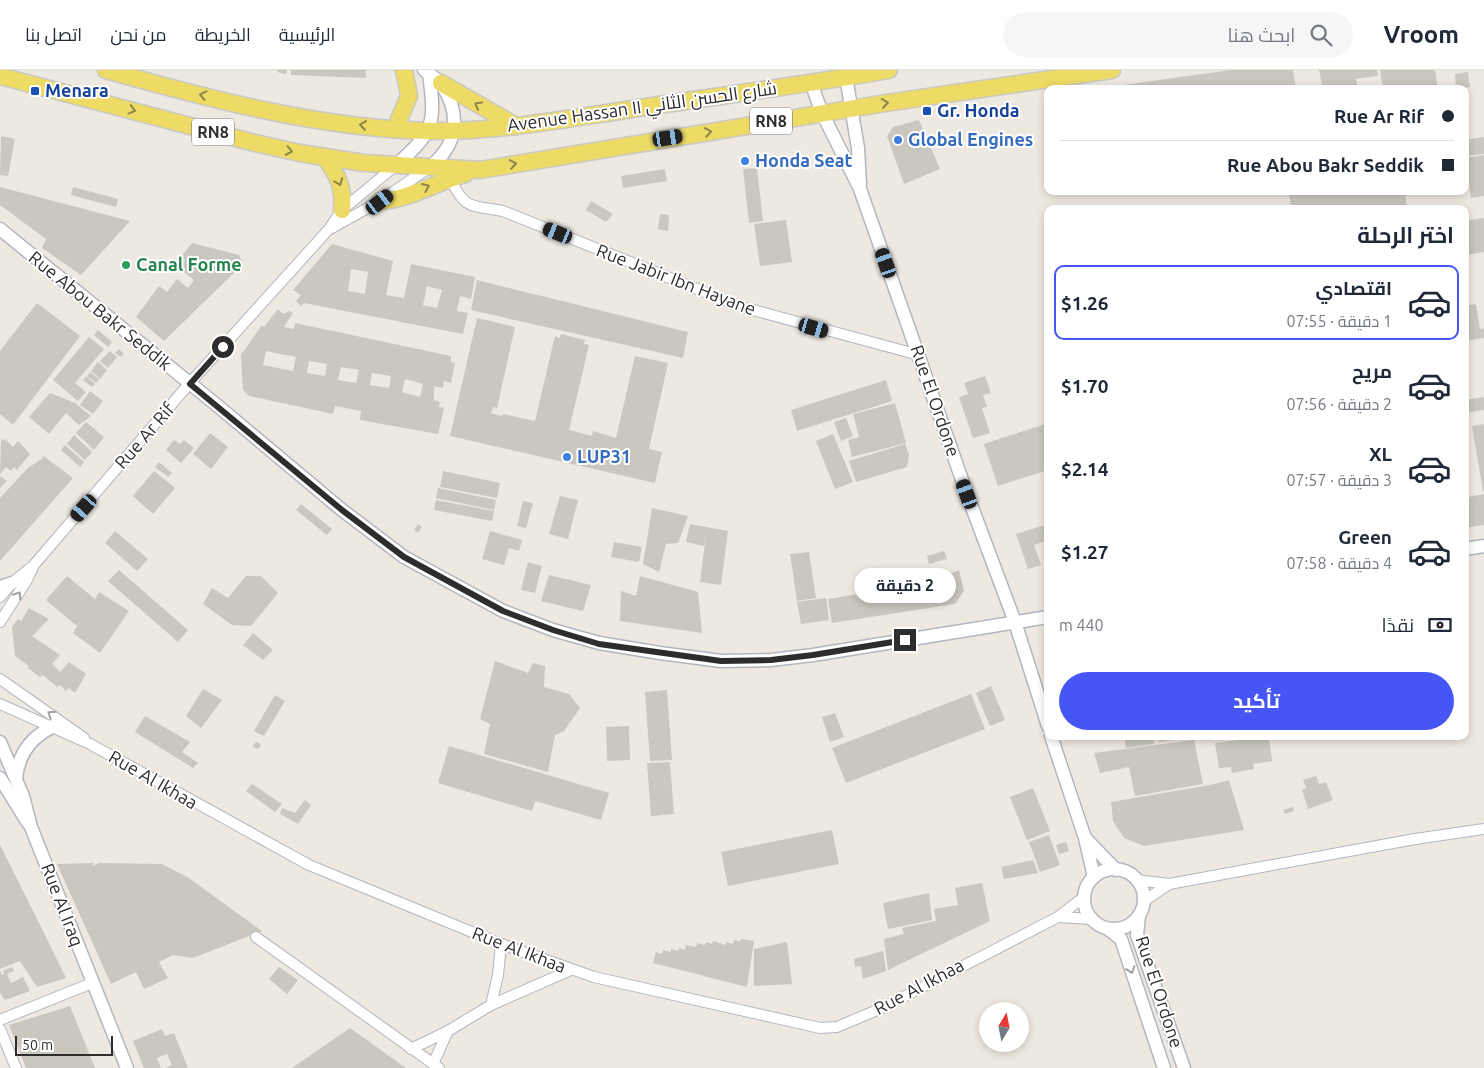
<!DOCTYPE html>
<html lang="ar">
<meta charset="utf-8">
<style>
:root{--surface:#fff;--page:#f6f6f7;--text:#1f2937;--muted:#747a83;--line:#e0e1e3;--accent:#4655f5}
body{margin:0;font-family:Ubuntu,Cairo,sans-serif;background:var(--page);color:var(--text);direction:rtl;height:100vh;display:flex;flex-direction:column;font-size:19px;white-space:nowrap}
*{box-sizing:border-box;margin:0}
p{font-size:16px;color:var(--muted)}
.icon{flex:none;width:28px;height:28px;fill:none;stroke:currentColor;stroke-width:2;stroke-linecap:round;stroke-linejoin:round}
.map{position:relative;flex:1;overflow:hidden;direction:ltr}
.side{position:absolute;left:1044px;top:135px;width:425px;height:535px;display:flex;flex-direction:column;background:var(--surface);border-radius:10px;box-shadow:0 2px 8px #0003;direction:rtl}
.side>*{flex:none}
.banner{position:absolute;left:1044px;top:15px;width:425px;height:110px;border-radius:10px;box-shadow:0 2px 8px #0003;direction:rtl;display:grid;align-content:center;height:110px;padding:0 15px;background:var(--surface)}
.needle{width:32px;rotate:10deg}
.fabs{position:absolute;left:979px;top:932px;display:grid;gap:10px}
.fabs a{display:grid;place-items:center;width:50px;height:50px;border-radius:50%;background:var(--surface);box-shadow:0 2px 8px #0003;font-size:25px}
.scale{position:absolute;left:15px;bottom:12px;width:98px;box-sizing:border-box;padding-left:5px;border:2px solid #2d2d2d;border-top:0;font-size:14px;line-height:18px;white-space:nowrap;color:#2d2d2d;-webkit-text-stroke:4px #fff;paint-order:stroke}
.end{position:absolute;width:22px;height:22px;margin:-11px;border:6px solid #2d2d2d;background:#fff;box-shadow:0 0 0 2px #fff}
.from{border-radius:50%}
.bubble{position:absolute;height:35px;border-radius:18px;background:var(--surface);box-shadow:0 2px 8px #0003;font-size:16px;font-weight:700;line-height:35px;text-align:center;direction:rtl}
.car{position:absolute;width:15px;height:30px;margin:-15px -8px;border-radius:6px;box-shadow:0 0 4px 1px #0007;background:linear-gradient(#222 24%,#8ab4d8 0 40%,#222 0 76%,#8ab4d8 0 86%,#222 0)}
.banner b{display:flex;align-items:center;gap:18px;height:48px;font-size:19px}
.banner b+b{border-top:1px solid var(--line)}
.banner i{width:12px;height:12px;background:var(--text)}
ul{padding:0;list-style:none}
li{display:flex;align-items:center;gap:15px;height:75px;margin:0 10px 8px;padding:0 5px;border:2px solid transparent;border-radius:10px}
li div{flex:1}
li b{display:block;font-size:19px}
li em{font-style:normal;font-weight:700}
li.selected{border-color:var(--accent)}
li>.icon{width:45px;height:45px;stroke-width:1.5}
h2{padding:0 15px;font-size:22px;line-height:60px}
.pay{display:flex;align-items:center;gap:12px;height:55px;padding:0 15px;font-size:19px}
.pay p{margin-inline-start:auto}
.primary-button{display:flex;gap:10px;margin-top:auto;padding:10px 15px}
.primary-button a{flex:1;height:58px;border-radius:30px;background:var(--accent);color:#fff;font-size:20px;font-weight:700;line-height:58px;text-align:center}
header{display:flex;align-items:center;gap:30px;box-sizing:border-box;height:70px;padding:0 25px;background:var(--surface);border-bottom:1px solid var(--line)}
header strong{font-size:24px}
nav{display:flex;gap:28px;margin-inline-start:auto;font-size:18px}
.search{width:350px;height:45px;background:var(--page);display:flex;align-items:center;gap:12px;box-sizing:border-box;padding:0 18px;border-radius:28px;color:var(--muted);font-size:19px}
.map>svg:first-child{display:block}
.building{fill:#cac7be;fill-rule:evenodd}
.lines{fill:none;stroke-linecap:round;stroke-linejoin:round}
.minor-casing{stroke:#b3b5c0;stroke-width:12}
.tertiary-casing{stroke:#b3b5c0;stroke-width:15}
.primary-casing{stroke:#c8c8c8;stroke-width:19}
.minor{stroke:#fff;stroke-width:10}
.tertiary{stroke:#fff;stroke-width:12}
.primary{stroke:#eddb66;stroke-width:16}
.oneway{stroke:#8d844a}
.oneway2{stroke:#a0a0a0}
.route{stroke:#2d2d2d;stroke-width:6}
.transit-dot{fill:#1a4fb4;stroke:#fff;stroke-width:2}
.shop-dot{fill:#3f7fe0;stroke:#fff;stroke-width:2}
.leisure-dot{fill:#2e9e5b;stroke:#fff;stroke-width:2}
.labels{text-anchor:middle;stroke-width:4;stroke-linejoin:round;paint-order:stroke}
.shield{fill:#fff;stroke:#6c6c6c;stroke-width:1}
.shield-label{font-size:16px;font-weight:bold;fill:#2d2d2d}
.transit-label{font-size:18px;font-weight:bold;fill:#164399;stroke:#fff;text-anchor:start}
.street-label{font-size:18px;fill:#2d2d2d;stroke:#fff}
.shop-label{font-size:18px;font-weight:bold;fill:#366cbe;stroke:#fff;text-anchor:start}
.leisure-label{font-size:18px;font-weight:bold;fill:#27864d;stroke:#fff;text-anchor:start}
</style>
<header>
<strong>Vroom</strong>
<div class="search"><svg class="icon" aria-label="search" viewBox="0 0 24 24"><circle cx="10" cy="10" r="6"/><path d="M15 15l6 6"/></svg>ابحث هنا</div>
<nav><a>الرئيسية</a><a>الخريطة</a><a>من نحن</a><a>اتصل بنا</a></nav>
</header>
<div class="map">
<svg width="1484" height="998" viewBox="0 0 1484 998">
<rect width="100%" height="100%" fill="#eee9e0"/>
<g class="building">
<polygon points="277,0 287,0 286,4 277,2"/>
<polygon points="291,0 366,0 366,8 291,5"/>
<polygon points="1231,0 1293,0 1296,19 1094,19"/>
<polygon points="1319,0 1377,0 1378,6 1356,9 1358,19 1323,19"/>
<polygon points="1380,0 1435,0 1438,19 1383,19"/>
<polygon points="1468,2 1470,17 1456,19 1455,4"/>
<polygon points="919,50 940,99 904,114 887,66 893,57"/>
<polygon points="1,66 15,69 8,106 0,105"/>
<polygon points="1484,67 1484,84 1467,86 1465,70"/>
<polygon points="1484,85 1484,126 1471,128 1465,88"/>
<polygon points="757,98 763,151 749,153 743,99"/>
<polygon points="665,99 667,111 623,118 621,106"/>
<polygon points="73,117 118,129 116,137 71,125"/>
<polygon points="0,118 0,117 130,151 81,205 42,178 46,169 0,135"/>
<polygon points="1060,121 1078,121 1078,122 1060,125"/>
<polygon points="1108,121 1129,121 1129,122 1109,125"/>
<polygon points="1288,121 1405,121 1407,139 1292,139"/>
<polygon points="591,131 613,144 606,152 586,140"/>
<polygon points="660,144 669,145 668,161 658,159"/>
<polygon points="1484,148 1484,182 1467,185 1465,151"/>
<polygon points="786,150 792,192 760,196 754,154"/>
<polygon points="192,173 239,185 243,194 164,271 136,247 159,216 167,222 177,209 188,218 194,210 175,195"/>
<path d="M332 174 393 191 386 225 404 228 411 194 475 207 471 229 460 226 457 241 468 243 463 264 304 233 301 236 296 231 301 225 293 220ZM351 199 368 202 365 224 348 221ZM427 216 442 220 437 238 423 235Z"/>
<polygon points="477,210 688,262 683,288 471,240"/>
<polygon points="37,233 80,266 13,355 0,344 0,281"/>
<polygon points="1476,234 1480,259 1484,258 1484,268 1465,271 1465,236"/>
<path d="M278 239 283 244 289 241 293 243 284 257 294 259 295 253 451 286V292L455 293 451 313 444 311 443 318 434 316V330L440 332 439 337 444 338 438 364 360 350 361 341 335 336 333 344 249 326 243 320 241 285 262 255 264 257ZM266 281 296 287 293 301 263 295ZM309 291 327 294 325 306 307 303ZM341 297 359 300 356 313 338 310ZM372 303 391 306 389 318 370 315ZM405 309 423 314 420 327 402 322Z"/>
<polygon points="477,248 515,257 497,338 493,337 491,343 502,346 503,344 535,351 555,266 560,268 561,264 585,270 584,274 589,275 569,360 592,366 593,361 616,368 635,286 668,293 649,379 662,382 655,413 450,366"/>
<polygon points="98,260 112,272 108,277 94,265"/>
<polygon points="89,267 104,279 75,313 86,322 78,331 53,310"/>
<polygon points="119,279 124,284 120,287 115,283"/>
<polygon points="110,281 117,287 108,298 100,291"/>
<polygon points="98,292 107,300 100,309 91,301"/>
<polygon points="90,302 99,309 96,313 87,306"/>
<polygon points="86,306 95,314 92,317 83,310"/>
<polygon points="985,306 991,323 983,325 987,337 982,338 990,363 973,368 959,327 968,324 964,313"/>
<polygon points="886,310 892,331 797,361 791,340"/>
<polygon points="90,321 103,331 93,344 80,335"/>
<polygon points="50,323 75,333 91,346 79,355 66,343 49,364 29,347"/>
<polygon points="1484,327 1484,340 1465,343 1465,330"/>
<polygon points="895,333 906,373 852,387 848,370 859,367 853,344"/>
<polygon points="846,348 853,366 841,371 834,352"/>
<polygon points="86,352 104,367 94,380 76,363"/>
<polygon points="1048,353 1048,400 998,416 984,374"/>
<polygon points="1484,354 1484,421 1483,421 1472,356"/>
<polygon points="210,363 228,377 211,399 193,384"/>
<polygon points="833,364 853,412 835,419 816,371"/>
<polygon points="74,365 92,382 85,390 67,374"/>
<polygon points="1,369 4,371 5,369 13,377 18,371 30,384 17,400 14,397 11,401 6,397 0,404"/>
<polygon points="174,370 180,374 184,370 194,378 181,393 166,380"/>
<polygon points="905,374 909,385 907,397 856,412 849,391"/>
<polygon points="65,375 84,392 80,397 61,380"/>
<polygon points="42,385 73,408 0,491 0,428 28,398 43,388"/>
<polygon points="159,392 172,403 168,407 155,397"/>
<polygon points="154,401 175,418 153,444 133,426"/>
<polygon points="443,401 500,413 497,428 440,417"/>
<polygon points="0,406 7,411 0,418"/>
<polygon points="1465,415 1468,427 1484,424 1484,455 1465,458"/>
<polygon points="438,418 496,430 494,440 436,428"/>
<polygon points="560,426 578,430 568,469 549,464"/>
<polygon points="436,430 494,441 492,451 434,440"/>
<polygon points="523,431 533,433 526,458 517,456"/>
<polygon points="301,434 332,459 327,465 296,440"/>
<polygon points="652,438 688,446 678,473 666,474 659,502 643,494"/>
<polygon points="418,454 422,457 418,463 414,460"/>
<polygon points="690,454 728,461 721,515 700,512 706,465 704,476 686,472"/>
<polygon points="1048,454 1048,470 1034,475 1041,495 1028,499 1016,464"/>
<polygon points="115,461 148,489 137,501 105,473"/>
<polygon points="490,461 522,470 519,481 509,478 504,495 482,489"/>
<polygon points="614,472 642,477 639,492 611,487"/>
<polygon points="944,481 947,489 929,494 927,486"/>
<polygon points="809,482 816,528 797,531 790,484"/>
<polygon points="528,492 542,496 535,523 521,520"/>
<polygon points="119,500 188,560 178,572 108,511"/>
<polygon points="959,500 964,521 955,534 832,553 828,529 947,510 947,505"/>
<polygon points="549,505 591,515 583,541 541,531"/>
<polygon points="67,506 95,529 99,522 129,541 100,583 73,563 81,550 77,556 46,530"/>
<polygon points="246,506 261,506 278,523 251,556 232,555 203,534 212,518 228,528"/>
<polygon points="640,506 698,522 702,563 620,551 621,521 636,526"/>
<polygon points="826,528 829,550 801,554 797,532"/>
<polygon points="29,538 49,549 32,566 60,585 52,594 60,602 69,592 86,604 75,623 69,618 66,621 60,615 57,617 43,605 40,607 28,598 29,596 15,586 12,557 18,549 21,551"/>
<polygon points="253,563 273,580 263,590 243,575"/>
<polygon points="495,591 528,603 533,593 545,596 544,617 569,624 580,638 564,661 555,665 548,702 484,684 490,654 480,649"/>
<polygon points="991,616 1005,650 990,656 976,623"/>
<polygon points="203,619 222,630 201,658 186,646"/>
<polygon points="667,620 672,690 650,691 645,622"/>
<polygon points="971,624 985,659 846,713 832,678"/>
<polygon points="275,625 285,631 264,666 254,661"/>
<polygon points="835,643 844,667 830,672 822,647"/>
<polygon points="145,646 190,672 182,682 198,693 193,698 135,662"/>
<polygon points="629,656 630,690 607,691 606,657"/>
<polygon points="1124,666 1153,666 1154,674 1126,678"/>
<polygon points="1158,666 1193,666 1193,667 1159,672"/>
<polygon points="1269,666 1272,691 1253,694 1254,699 1232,703 1231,697 1219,698 1215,673"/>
<polygon points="1194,670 1203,714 1135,726 1129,697 1100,703 1094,683"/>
<polygon points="256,672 261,674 259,679 252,677"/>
<polygon points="449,676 609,723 601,750 535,731 532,741 438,713"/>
<polygon points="670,692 674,744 651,746 647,693"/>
<polygon points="1316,706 1319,714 1326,712 1333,730 1308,739 1302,720 1306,718 1303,710"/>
<polygon points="1229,710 1244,760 1144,776 1124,768 1113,751 1111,732 1210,715"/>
<polygon points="252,714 282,734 275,742 246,721"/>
<polygon points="1033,718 1050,761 1027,770 1010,727"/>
<polygon points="305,730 311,735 298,754 280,744 282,738 295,743"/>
<polygon points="1293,737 1294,741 1285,744 1283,740"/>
<polygon points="832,760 839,794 728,816 721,782"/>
<polygon points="1049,765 1060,795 1040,802 1029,772"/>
<polygon points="1066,772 1069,781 1059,784 1056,775"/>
<polygon points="0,775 41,857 66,908 37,917 20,891 0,899"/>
<polygon points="1033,790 1038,803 1004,809 1001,797"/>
<polygon points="93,793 93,796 99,793 162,794 189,808 262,861 193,888 173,885 159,892 168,908 144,919 136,902 111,914 57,794"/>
<polygon points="982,813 990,851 888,900 884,869 904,864 902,858 936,851 934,839 958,835 955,818"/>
<polygon points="929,823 932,850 888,859 883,833"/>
<polygon points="741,869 754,871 747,917 653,893 656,882 662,884 663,880 671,882 671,879 678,881 679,878 685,880 686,875 696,877 697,873 705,875 706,872 712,874 713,871 726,875 726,872 733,874 734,870 740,872"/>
<polygon points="787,872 792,914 754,916 754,879"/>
<polygon points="883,881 886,901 863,909 861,896 855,897 854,889"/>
<polygon points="12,897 14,901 7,904 11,913 23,907 30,921 5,930 0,923 0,901 2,905 4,904 3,901"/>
<polygon points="279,897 298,910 287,924 269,909"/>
<polygon points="70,936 95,998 26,998 9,955"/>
<polygon points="350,958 406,998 292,998"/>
<polygon points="162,959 165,966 174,963 188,998 166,998 172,995 167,984 157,988 161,998 144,998 133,971"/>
</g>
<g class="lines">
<defs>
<g id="minor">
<path d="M450 108C465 140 470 135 503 141L742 237 919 285"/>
<polyline points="332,158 380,131 430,97"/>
<polyline points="0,527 12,513 33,496 189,314 329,159 342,140 395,96"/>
<polyline points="0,552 27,510 33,497"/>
<polyline points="0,609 84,668"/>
<polyline points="0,634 90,674 309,795 501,874 594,907 820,958 837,957 882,938 1058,847 1084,827"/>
<polyline points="1136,810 1169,814 1415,769 1484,759"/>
<polyline points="1144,831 1169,814"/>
<polyline points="1058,847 1092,849"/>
<polyline points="256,867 439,998"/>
<polyline points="491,935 498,905 501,874"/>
<polyline points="0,950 92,913"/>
<polyline points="0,959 16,998"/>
<polyline points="411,979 448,961 491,935 571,900"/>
<polyline points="433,994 448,961"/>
</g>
<g id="tertiary">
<path d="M424 0C429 4 438 9 442 15 461 45 458 74 430 97"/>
<polyline points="846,7 858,78 860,114"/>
<polyline points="811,13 822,43 860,119 967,424 1015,552 1048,656"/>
<path d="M395 96C434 62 436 54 429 4"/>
<polyline points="0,159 219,337 342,440 404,487 503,541 553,560 599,573 660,583 721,591 771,590 813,585 1048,547"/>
<polyline points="1465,479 1484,476"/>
<polyline points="0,517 12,513"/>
<polyline points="1051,666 1085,768 1094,807"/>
<polyline points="0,672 23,726 31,757 127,998"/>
<polyline points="0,708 28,753"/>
<path d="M16 709C18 686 29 669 50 658"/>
<polyline points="1085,768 1116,800"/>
<circle cx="1114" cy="829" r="30"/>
<polyline points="1139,846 1137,865 1184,998"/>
<polyline points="1108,859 1121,869 1164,998"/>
</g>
<g id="primary">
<path d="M106 0C209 29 323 59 430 61 498 62 566 49 632 39 718 26 803 15 889 0"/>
<polyline points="0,6 255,73 300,83 364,93 480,100 886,33 1112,0"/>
<polyline points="441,13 516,56"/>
<polyline points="395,59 409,26 404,0"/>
<path d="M325 88C338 105 344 118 342 140"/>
<path d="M380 131C409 130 436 112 465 104"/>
</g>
</defs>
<use href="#minor" class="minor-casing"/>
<use href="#tertiary" class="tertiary-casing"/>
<use href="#primary" class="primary-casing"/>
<use href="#minor" class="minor"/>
<use href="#tertiary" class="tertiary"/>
<use href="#primary" class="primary"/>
</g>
<defs><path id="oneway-chevron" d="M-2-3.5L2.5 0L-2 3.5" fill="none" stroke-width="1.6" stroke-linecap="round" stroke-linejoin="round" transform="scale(1.25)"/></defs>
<g class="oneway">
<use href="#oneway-chevron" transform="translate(203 25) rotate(-167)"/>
<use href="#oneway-chevron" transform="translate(885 33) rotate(-9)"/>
<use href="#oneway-chevron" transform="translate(478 35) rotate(-151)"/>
<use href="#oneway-chevron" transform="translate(132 40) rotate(15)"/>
<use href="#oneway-chevron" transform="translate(363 55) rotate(-172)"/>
<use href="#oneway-chevron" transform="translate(708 62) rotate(-10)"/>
<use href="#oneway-chevron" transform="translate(289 81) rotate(12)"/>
<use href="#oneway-chevron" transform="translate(513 94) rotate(-9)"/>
<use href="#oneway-chevron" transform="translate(339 112) rotate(69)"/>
<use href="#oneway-chevron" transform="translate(426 117) rotate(-23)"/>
</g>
<g class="oneway2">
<use href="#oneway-chevron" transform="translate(18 525) rotate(-57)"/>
<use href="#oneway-chevron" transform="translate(51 644) rotate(-146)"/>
<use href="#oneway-chevron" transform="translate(1131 900) rotate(71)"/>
</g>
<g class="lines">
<polyline class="route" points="223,277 190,314 342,440 404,487 503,541 553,560 599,574 721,591 771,590 813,585 905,570"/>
</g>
<g class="transit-dot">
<rect x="30" y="16" width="10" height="10" rx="2.5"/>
<rect x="922" y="36" width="10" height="10" rx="2.5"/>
</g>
<g class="shop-dot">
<circle cx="898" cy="70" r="5"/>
<circle cx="745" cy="91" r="5"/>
<circle cx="567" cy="387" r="5"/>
</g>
<circle class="leisure-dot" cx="126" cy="195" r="5"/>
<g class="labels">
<g class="shield">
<rect x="750" y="37.5" width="42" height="27" rx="4"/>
<rect x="192" y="48.5" width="42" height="27" rx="4"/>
</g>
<g class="shield-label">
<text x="771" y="57">RN8</text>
<text x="213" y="68">RN8</text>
</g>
<g class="transit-label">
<text x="45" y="27">Menara</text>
<text x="937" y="47">Gr. Honda</text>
</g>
<g class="street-label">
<text transform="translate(642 37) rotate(-8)" y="6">Avenue Hassan II شارع الحسن الثاني</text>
<text transform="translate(676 210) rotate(21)" y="6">Rue Jabir Ibn Hayane</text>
<text transform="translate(100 241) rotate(39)" y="6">Rue Abou Bakr Seddik</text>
<text transform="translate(935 331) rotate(71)" y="6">Rue El Ordone</text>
<text transform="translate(145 366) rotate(-49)" y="6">Rue Ar Rif</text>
<text transform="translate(153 710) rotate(30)" y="6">Rue Al Ikhaa</text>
<text transform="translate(62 835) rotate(69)" y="6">Rue Al Iraq</text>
<text transform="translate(519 880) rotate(21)" y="6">Rue Al Ikhaa</text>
<text transform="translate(919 917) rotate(-28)" y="6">Rue Al Ikhaa</text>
<text transform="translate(1159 922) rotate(72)" y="6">Rue El Ordone</text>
</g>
<g class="shop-label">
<text x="908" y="76">Global Engines</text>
<text x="755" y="97">Honda Seat</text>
<text x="577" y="393">LUP31</text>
</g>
<g class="leisure-label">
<text x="136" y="201">Canal Forme</text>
</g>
</g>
</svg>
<div class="fabs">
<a><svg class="needle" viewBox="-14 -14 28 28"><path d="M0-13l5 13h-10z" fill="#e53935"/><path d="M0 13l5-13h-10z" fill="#747a83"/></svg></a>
</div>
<div class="scale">50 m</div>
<i class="end from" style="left:223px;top:277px"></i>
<i class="end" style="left:905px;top:570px"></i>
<div class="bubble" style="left:854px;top:498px;width:102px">2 دقيقة</div>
<i class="car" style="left:668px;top:68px;rotate:81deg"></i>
<i class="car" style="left:380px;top:132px;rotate:52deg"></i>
<i class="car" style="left:558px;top:163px;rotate:292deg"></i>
<i class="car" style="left:886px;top:193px;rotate:341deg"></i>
<i class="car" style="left:814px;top:258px;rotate:106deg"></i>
<i class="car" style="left:967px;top:424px;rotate:340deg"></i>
<i class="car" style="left:84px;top:438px;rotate:221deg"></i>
<div class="banner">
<b><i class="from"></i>Rue Ar Rif</b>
<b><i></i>Rue Abou Bakr Seddik</b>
</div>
<section class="side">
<h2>اختر الرحلة</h2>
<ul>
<li class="selected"><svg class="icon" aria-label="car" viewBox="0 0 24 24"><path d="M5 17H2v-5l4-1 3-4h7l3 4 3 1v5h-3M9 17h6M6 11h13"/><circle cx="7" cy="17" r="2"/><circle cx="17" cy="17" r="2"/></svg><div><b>اقتصادي</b><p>1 دقيقة · 07:55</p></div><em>$1.26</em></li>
<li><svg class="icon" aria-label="car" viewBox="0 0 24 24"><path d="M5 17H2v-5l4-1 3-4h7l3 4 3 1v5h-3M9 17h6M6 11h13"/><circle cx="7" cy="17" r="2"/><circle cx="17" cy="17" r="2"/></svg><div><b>مريح</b><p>2 دقيقة · 07:56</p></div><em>$1.70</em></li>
<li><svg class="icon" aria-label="car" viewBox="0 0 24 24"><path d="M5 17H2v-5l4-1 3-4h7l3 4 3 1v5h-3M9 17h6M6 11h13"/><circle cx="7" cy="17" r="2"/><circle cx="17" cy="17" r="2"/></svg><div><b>XL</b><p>3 دقيقة · 07:57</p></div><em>$2.14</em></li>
<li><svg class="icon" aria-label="car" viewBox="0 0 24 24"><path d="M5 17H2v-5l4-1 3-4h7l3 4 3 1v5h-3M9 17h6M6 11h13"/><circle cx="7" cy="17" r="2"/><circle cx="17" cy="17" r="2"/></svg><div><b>Green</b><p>4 دقيقة · 07:58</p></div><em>$1.27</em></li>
</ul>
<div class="pay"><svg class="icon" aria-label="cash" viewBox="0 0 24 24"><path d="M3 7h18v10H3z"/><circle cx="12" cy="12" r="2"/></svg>نقدًا<p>440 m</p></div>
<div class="primary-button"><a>تأكيد</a></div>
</section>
</div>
